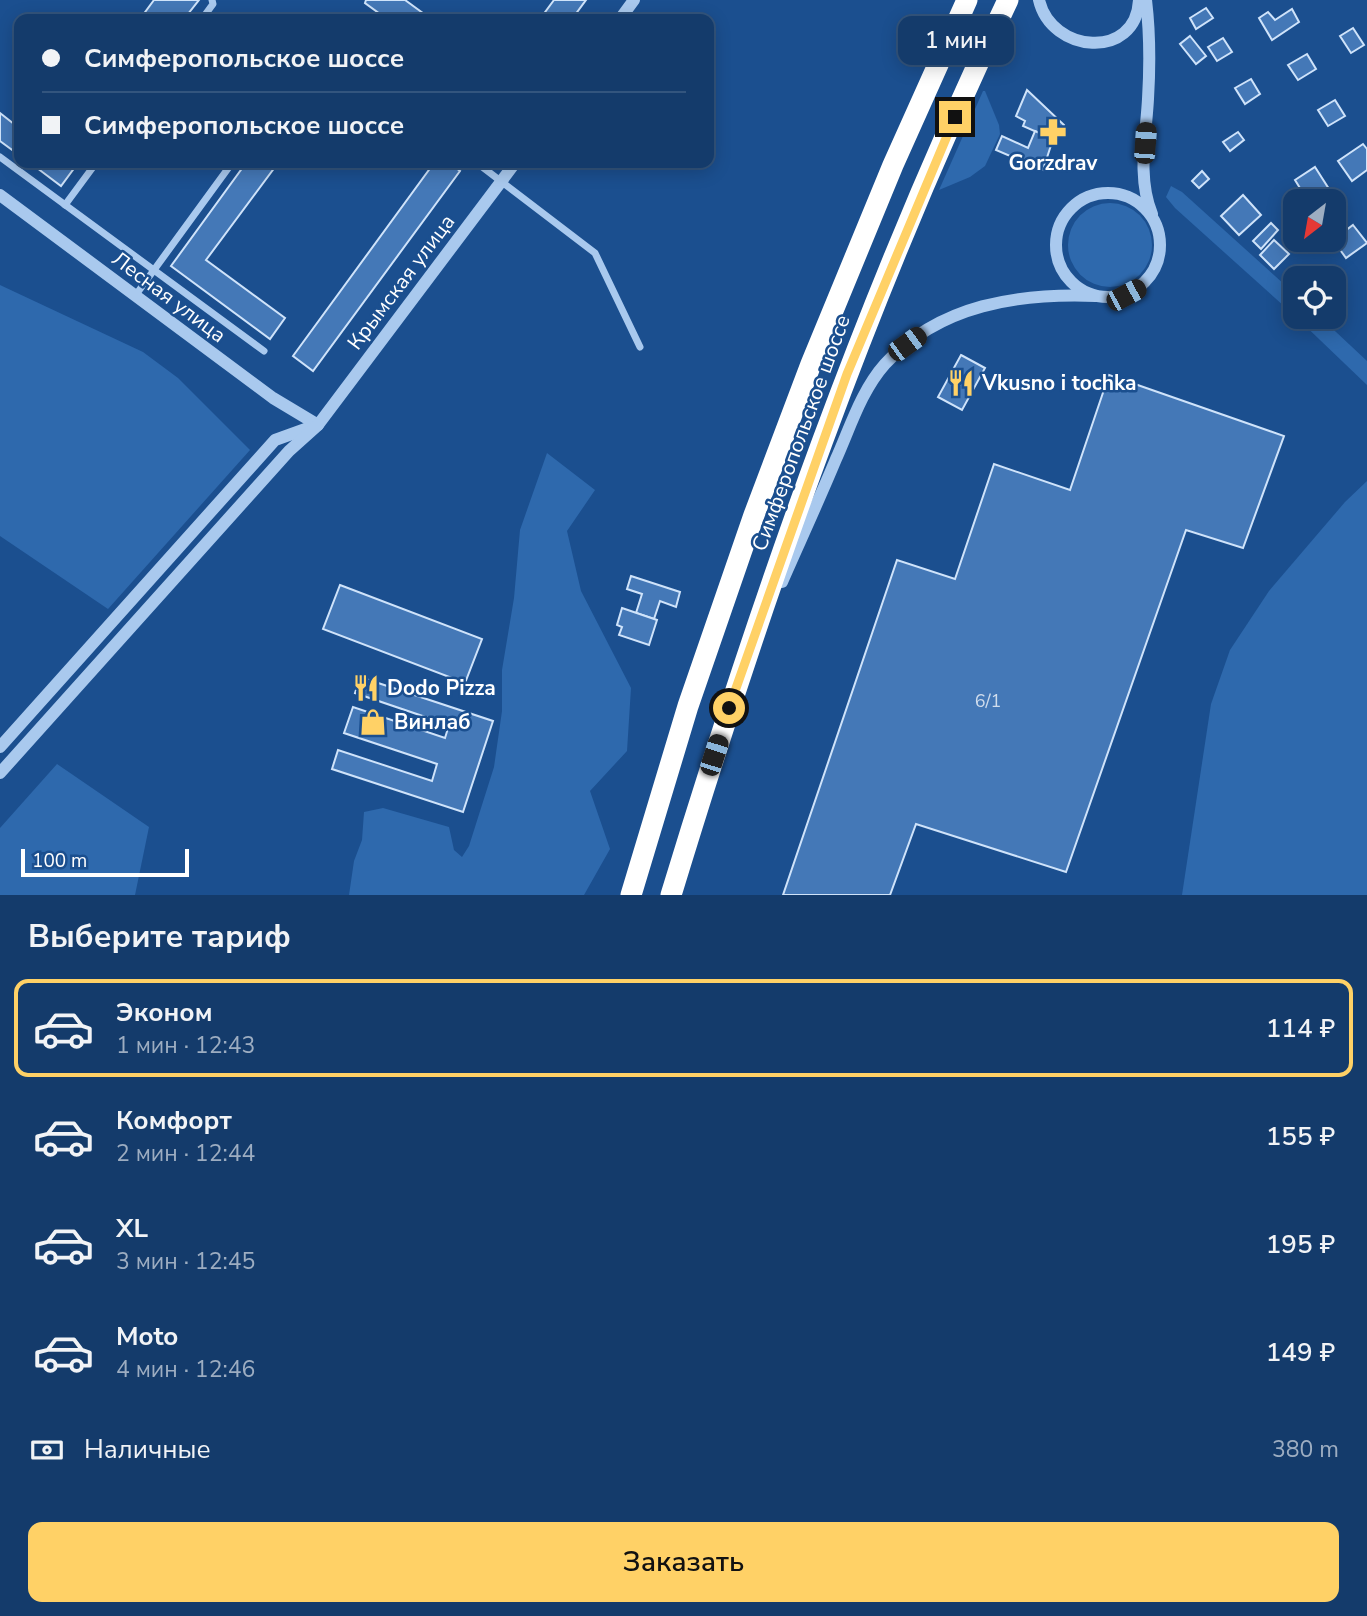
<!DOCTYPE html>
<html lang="ru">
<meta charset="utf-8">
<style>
:root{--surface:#143b6b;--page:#214673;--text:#f1f3f6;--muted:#9dadc1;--line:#33557e;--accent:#ffd166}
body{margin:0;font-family:"Nunito Sans",sans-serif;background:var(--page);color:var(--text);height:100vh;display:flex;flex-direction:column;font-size:26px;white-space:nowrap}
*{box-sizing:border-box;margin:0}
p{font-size:23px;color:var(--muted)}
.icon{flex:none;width:38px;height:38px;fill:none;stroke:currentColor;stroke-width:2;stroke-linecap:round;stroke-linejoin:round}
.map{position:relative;height:895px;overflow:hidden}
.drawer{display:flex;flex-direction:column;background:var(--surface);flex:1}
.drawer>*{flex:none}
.hud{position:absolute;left:14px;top:14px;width:700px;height:154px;border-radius:14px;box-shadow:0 4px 18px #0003,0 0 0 2px var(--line);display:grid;align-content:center;height:154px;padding:0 28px;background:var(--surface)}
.needle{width:46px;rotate:211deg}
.buttons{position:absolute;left:1283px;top:189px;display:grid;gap:14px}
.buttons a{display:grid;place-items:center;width:63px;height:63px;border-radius:14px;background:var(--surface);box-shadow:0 4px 18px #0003,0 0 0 2px var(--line);font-size:35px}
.scale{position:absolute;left:21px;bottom:18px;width:168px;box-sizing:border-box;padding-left:7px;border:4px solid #fff;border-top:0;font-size:19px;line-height:24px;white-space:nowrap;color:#fff;-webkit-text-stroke:5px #1b4f8f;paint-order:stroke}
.end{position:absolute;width:32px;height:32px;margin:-16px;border:9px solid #ffd166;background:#111;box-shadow:0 0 0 4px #111}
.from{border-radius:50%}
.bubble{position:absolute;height:49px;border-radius:14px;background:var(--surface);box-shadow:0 4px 18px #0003,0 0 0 2px var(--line);font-size:23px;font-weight:600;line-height:49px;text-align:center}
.car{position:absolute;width:21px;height:42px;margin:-21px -10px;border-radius:9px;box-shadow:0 0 5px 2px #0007;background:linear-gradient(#222 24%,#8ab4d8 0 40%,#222 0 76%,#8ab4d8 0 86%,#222 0)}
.hud b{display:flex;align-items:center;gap:24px;height:66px;font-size:26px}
.hud b+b{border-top:2px solid var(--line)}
.hud i{width:18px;height:18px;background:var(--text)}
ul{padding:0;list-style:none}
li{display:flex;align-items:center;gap:21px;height:98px;margin:0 14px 10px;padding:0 14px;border:4px solid transparent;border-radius:14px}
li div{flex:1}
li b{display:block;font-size:26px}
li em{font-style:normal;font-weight:600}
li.on{border-color:var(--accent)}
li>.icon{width:63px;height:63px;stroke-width:1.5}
h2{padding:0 28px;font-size:32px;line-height:84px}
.pay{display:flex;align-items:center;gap:18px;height:77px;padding:0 28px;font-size:26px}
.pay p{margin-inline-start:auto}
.button{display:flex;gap:14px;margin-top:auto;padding:14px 28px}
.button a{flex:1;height:80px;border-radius:14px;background:var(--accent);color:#111;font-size:28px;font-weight:600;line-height:80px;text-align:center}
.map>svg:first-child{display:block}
.green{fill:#2e69ad}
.building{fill:#4478b7;stroke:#cfe3fa;stroke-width:2}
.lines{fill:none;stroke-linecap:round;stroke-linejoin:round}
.minor{stroke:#a9c9ee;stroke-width:7}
.tertiary{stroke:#a9c9ee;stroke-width:12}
.motorway{stroke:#fff;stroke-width:21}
.route{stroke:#ffd166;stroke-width:9}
.labels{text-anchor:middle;stroke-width:5;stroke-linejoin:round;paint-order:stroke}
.number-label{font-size:18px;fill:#d0dded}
.poi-label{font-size:21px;font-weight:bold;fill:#fff;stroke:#1b4f8f;text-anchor:start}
.street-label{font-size:21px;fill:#fff;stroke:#1b4f8f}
</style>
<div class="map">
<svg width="1367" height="895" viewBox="0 0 1367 895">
<rect width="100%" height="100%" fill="#1b4f8f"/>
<g class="green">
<polygon points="983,91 985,91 999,125 1000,134 985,166 970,177 939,190"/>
<polygon points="1171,186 1182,192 1295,294 1295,316 1175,208 1166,197"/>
<circle cx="1110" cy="245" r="42"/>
<polygon points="0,285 143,352 178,378 250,450 108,609 0,536"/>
<polygon points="1296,317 1320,317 1367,361 1367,385"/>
<polygon points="547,453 595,490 567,531 581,591 631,688 627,751 590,791 610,849 584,895 349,895 354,861 362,840 364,812 383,808 449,827 454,850 462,857 469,846 494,767 502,711 502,670 514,598 520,530"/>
<polygon points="1367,481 1367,895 1182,895 1211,704 1230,650 1269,591 1345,502"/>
<polygon points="57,764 149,827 135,895 0,895 0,828"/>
</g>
<g class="building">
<polygon points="154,0 199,0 184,19 140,19"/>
<polygon points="366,0 405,0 431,19 387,19 365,3"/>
<polygon points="554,0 586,0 572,19 540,19"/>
<polygon points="1206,8 1213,18 1196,29 1190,18"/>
<polygon points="1292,9 1299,22 1272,40 1259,18 1268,12 1275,20"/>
<polygon points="1353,28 1364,45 1351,53 1340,36"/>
<polygon points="1190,36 1206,56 1196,64 1180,44"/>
<polygon points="1223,38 1232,52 1217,61 1208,47"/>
<polygon points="1307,54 1316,69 1298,80 1288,65"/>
<polygon points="1251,79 1260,94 1245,104 1235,88"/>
<polygon points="1027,90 1064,125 1057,141 1023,126 1025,121 1016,116"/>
<polygon points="1335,100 1345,116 1328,126 1318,110"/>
<polygon points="0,113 19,128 19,155 0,141"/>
<polygon points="1035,131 1053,139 1043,170 996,150 1002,136 1028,148"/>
<polygon points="1238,132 1244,140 1230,151 1223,142"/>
<polygon points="1363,144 1367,149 1367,170 1352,181 1338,161"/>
<polygon points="35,163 78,163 61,186 33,165"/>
<polygon points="246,163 278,163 206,260 285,318 270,339 171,266"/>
<polygon points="434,163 449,163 460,171 313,371 293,356"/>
<polygon points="1315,167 1329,189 1308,201 1295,180"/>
<polygon points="1202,171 1209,179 1199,188 1192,181"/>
<polygon points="1243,195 1261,215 1239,235 1221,216"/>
<polygon points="1271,223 1278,230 1261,249 1253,241"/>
<polygon points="1353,225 1367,243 1346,258 1333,240"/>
<polygon points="1274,240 1289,254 1274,269 1260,255"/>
<polygon points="961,355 985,368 962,410 938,397"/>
<polygon points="1109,375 1284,436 1243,548 1186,530 1066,872 916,824 890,895 783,895 897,560 955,579 994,464 1070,490"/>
<polygon points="631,576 680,592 676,607 660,601 654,619 636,613 642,594 627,589"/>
<polygon points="340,585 482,639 465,683 323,629"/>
<polygon points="622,608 657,620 649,645 619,635 622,627 617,625"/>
<polygon points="360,677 493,721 463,812 332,769 338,750 432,781 437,764 344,733 353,707 445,738 449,725 355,693"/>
</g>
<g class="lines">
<g class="minor">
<polyline points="202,19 213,4 212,0"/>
<polyline points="0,157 264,351"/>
<polyline points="477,163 595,253 640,347"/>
<polyline points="65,205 96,163"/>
<polyline points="135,296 232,163"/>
</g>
<g class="tertiary">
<path d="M1039 0C1051 53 1136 61 1139 0"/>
<path d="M1146 0C1150 33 1150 66 1148 99 1146 136 1137 178 1152 214"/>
<polyline points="620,19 634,0"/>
<circle cx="1108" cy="245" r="52"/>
<polyline points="0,195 273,398 318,425"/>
<path d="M782 582C800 541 819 500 836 459 850 428 861 391 885 364 940 304 1019 293 1096 296"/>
<polyline points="0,747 275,440 311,427"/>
<polyline points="0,773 289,451 318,425 515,163"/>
</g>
<g class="motorway">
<polyline points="631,895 688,706 754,515 811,364 893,165 967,0"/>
<path d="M671 895C764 590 870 287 1008 0"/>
</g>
</g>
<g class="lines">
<polyline class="route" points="729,708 847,374 955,117"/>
</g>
<defs>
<symbol id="pharmacy-bare" viewBox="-9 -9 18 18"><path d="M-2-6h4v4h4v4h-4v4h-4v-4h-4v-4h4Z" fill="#ffd166" stroke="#1b4f8f" stroke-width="2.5" paint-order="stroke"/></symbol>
<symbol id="restaurant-bare" viewBox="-9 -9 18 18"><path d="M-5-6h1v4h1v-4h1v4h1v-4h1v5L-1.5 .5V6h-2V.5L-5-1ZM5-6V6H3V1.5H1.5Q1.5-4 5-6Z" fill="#ffd166" stroke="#1b4f8f" stroke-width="2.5" paint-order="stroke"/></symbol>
<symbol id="shop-bare" viewBox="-9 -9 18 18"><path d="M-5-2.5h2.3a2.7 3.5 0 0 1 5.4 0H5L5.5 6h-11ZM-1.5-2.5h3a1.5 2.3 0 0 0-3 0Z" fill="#ffd166" stroke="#1b4f8f" stroke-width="2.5" paint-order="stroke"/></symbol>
</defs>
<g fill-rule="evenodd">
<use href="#pharmacy-bare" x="1034" y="113" width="38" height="38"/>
<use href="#restaurant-bare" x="942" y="364" width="38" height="38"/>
<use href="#restaurant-bare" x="347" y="669" width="38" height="38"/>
<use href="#shop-bare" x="354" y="703" width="38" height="38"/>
</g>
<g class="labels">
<g class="number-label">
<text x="988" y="707">6/1</text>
</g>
<g class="poi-label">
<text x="1053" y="170" text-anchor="middle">Gorzdrav</text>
<text x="982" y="390">Vkusno i tochka</text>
<text x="387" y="695">Dodo Pizza</text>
<text x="394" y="729">Винлаб</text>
</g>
<g class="street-label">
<text transform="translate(401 282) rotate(-53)" y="7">Крымская улица</text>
<text transform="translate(169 297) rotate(37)" y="7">Лесная улица</text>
<text transform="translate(801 433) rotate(-70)" y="7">Симферопольское шоссе</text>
</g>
</g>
</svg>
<div class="buttons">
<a><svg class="needle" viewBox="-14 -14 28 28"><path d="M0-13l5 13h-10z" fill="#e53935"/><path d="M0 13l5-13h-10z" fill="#9dadc1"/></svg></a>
<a><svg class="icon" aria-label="locate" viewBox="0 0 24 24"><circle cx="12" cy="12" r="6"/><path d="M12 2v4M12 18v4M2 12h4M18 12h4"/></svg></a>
</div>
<div class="scale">100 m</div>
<i class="end from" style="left:729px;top:708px"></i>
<i class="end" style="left:955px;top:117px"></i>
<div class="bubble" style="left:898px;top:16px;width:116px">1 мин</div>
<i class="car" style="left:1145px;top:143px;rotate:4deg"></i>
<i class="car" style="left:1126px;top:295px;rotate:62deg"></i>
<i class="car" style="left:907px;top:344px;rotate:54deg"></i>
<i class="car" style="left:714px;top:755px;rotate:18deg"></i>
<div class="hud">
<b><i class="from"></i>Симферопольское шоссе</b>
<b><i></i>Симферопольское шоссе</b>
</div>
</div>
<section class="drawer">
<h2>Выберите тариф</h2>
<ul>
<li class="on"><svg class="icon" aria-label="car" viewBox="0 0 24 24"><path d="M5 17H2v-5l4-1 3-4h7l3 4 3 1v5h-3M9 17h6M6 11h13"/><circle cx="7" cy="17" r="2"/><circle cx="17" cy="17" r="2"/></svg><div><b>Эконом</b><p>1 мин · 12:43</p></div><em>114 ₽</em></li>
<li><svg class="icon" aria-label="car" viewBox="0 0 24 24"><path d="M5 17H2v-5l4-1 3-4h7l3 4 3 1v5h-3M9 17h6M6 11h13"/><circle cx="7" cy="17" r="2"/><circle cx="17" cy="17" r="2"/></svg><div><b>Комфорт</b><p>2 мин · 12:44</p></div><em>155 ₽</em></li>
<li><svg class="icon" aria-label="car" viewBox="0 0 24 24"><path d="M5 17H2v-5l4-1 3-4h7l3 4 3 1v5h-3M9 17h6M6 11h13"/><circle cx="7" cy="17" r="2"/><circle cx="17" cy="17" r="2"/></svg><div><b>XL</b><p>3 мин · 12:45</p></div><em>195 ₽</em></li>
<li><svg class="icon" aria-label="car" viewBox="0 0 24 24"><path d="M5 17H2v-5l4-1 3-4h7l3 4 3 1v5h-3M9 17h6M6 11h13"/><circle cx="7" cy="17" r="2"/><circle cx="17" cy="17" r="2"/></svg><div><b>Moto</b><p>4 мин · 12:46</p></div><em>149 ₽</em></li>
</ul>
<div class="pay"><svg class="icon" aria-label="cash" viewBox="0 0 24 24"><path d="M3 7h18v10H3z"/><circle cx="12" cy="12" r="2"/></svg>Наличные<p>380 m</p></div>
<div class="button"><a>Заказать</a></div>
</section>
